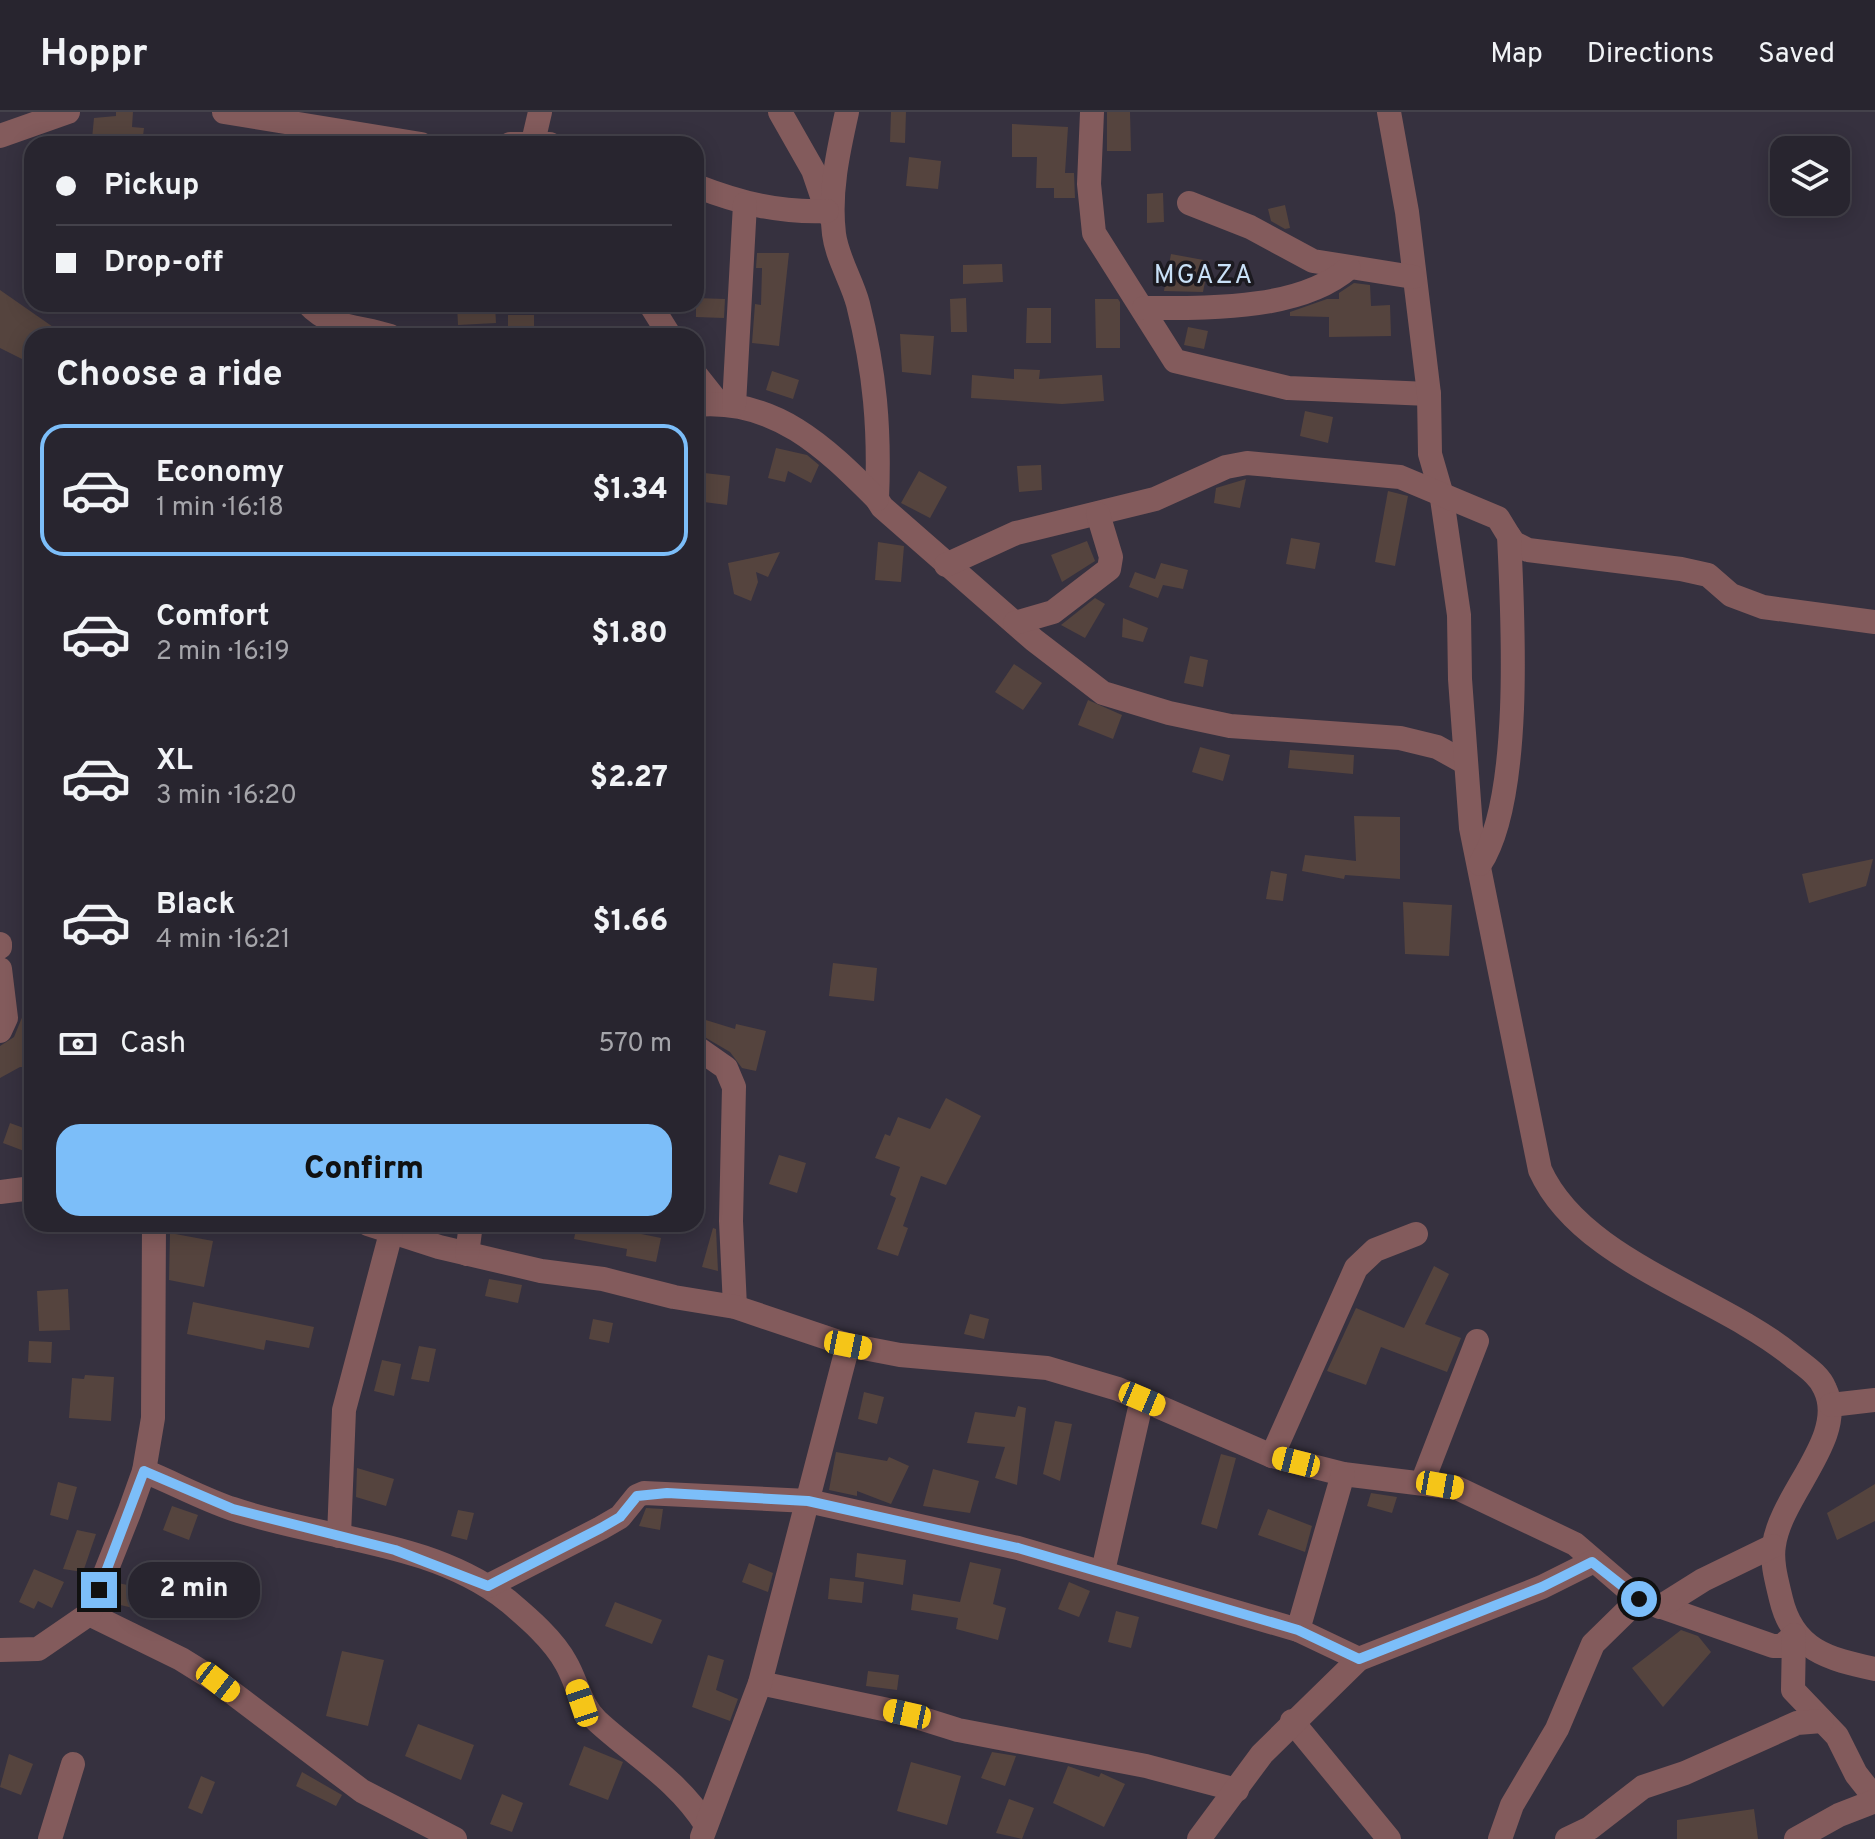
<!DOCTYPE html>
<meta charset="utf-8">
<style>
:root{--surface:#28252f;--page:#34313b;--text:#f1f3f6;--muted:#a5a5aa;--line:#44424b;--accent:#7cbef9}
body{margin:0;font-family:Overpass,sans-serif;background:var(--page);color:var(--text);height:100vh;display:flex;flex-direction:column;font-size:30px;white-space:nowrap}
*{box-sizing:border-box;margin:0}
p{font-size:26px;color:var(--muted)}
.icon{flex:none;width:44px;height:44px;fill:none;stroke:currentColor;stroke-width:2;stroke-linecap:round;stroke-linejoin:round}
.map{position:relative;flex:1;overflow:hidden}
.details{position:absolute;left:24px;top:216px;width:680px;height:904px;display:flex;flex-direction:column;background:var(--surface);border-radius:24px;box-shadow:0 4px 20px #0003,0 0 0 2px var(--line)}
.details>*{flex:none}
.top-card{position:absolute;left:24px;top:24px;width:680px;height:176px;border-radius:24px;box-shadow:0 4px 20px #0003,0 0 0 2px var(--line);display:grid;align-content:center;height:176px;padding:0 32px;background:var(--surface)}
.buttons{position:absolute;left:1770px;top:24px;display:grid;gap:16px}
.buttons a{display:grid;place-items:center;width:80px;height:80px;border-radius:16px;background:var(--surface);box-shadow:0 4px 20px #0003,0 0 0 2px var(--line);font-size:40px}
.end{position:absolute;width:36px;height:36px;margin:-18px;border:10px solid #7cbef9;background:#111;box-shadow:0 0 0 4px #111}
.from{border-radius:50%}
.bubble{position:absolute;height:56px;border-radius:24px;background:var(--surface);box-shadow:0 4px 20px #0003,0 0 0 2px var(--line);font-size:26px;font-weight:800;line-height:56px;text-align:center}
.car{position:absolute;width:24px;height:48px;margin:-24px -12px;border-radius:10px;box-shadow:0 0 6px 2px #0007;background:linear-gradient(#f5c518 24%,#345 0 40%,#f5c518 0 76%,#345 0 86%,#f5c518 0)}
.top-card b{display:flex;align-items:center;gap:28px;height:76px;font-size:30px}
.top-card b+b{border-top:2px solid var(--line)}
.top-card i{width:20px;height:20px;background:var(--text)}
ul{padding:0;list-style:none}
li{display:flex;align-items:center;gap:24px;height:132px;margin:0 16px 12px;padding:0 16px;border:4px solid transparent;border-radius:24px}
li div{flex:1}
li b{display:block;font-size:30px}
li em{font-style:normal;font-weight:800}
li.active{border-color:var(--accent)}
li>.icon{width:72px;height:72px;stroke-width:1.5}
h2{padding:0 32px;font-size:36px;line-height:96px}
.pay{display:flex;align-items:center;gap:20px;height:88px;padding:0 32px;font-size:30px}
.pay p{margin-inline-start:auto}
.primary-button{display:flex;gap:16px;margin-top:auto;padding:16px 32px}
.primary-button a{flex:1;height:92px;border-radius:24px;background:var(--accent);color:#111;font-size:32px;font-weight:800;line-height:92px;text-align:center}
header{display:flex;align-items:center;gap:48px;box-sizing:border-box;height:112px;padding:0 40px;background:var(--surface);border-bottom:2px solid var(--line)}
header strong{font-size:38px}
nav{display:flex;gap:44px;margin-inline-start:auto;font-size:28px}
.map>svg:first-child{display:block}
.building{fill:#55443e}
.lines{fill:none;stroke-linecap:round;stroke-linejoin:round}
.minor{stroke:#835b5c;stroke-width:24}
.route{stroke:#7cbef9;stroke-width:10}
.labels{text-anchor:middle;stroke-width:7;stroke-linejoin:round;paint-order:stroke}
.quarter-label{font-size:26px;letter-spacing:2px;fill:#c9e1f7;stroke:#1c1a20}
</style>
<header>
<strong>Hoppr</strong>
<nav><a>Map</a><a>Directions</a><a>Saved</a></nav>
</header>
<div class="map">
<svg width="1875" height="1727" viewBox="0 0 1875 1727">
<rect width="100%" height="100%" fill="#36313f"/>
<g class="building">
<polygon points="116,0 133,0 132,15 144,16 142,32 96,32 97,28 92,27 94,6 116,4"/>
<polygon points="891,0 906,0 905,31 890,30"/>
<polygon points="1107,0 1130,0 1131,39 1107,39"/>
<polygon points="1012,12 1068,15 1065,61 1074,61 1075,86 1054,86 1054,76 1036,76 1037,45 1012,45"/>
<polygon points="909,45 941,49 938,77 906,74"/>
<polygon points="1163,81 1164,110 1147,111 1147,82"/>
<polygon points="1285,93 1290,116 1285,117 1271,109 1268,97"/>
<polygon points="757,141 789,141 779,234 752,231 755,192 761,193 762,156 756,156"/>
<polygon points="1171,142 1209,149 1203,180 1164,179"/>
<polygon points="1002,152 1003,170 963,172 963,153"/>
<polygon points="1354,171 1370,173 1371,194 1390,193 1391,224 1329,225 1329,205 1290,204 1290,200 1327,187 1339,187 1339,181"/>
<polygon points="0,178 66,224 32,224 32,252 0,236"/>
<polygon points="696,186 725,187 724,206 696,205"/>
<polygon points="966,186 967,220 951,220 950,187"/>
<polygon points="1095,187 1118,187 1120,190 1120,236 1096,236"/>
<polygon points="457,192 495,192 496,211 458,213"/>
<polygon points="1027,196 1051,196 1051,231 1026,231"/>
<rect x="508" y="203" width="26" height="21"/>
<polygon points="1188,215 1208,219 1204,237 1184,233"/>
<polygon points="900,222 934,224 931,263 902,260"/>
<polygon points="1014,257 1040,258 1039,267 1102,263 1104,289 1062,292 971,286 972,263 1014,267"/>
<polygon points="772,259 799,268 793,287 766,278"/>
<polygon points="1305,299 1333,305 1328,331 1300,324"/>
<polygon points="776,336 807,343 819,353 811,371 788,359 785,370 768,366"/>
<polygon points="1041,353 1042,378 1019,380 1017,354"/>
<polygon points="919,359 947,375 930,406 901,391"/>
<polygon points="696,360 730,364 727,393 696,389"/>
<polygon points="1246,367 1240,396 1214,391 1216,376"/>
<polygon points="1388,379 1408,384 1395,454 1375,450"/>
<polygon points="1291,426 1320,431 1315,457 1286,452"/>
<polygon points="1087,429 1095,449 1062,470 1051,443"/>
<polygon points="878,430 904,434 901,470 875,468"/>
<polygon points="780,440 768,465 756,460 758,470 751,489 734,482 728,451"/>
<polygon points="1161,451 1188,458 1183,477 1163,473 1158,486 1129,475 1135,460 1155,467"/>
<polygon points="1095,486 1105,492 1085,526 1061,513"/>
<polygon points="1123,506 1148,516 1143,530 1122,525"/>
<polygon points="1190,544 1208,548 1203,575 1184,571"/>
<polygon points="1014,552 1042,571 1023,598 995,580"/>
<polygon points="1088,588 1122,603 1113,627 1078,613"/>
<polygon points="1200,635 1230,643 1223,669 1192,660"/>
<polygon points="1290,638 1354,643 1353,662 1288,656"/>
<polygon points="1354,704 1400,705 1400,767 1345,763 1344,767 1302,759 1305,743 1356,749"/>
<polygon points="1873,747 1866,774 1809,791 1802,762"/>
<polygon points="1271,759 1287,762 1283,789 1266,787"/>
<polygon points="1403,790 1452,793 1449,844 1405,842"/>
<polygon points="833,851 877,856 874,889 829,884"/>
<polygon points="32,881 32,955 20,955 0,966 0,934 14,925"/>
<polygon points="696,905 735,917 736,912 766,919 756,959 742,956 730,940 696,920"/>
<polygon points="946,986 981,1004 946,1073 921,1064 903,1114 908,1116 898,1144 877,1137 896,1086 890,1083 900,1055 875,1046 885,1022 890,1024 898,1005 930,1017"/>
<polygon points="10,1011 32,1019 32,1042 3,1031"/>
<polygon points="779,1043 806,1051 797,1081 769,1072"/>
<polygon points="577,1112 608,1112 607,1115 661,1126 656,1150 626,1144 627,1137 574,1127"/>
<polygon points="713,1116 716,1117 718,1159 702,1155"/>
<polygon points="170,1121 213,1129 204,1175 169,1168"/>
<polygon points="1434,1154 1449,1162 1425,1212 1461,1226 1447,1260 1381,1235 1366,1273 1327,1259 1356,1196 1404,1216"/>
<polygon points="489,1167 522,1173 518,1191 485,1184"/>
<polygon points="68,1177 70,1218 39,1219 37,1179"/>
<polygon points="193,1190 314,1215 309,1236 266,1228 264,1238 187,1222"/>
<polygon points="970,1202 989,1207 984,1227 964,1222"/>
<polygon points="593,1207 613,1211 609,1231 589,1227"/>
<polygon points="29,1229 52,1230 51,1251 28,1250"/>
<polygon points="419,1234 436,1237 429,1270 411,1267"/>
<polygon points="382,1248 401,1252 394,1284 374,1279"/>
<polygon points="85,1263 114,1265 111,1309 69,1306 72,1266 84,1267"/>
<polygon points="864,1280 884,1285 877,1312 858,1307"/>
<polygon points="1018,1294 1026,1296 1017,1373 995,1366 1005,1335 967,1331 975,1300 1015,1305"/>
<polygon points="1055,1309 1072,1312 1060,1369 1043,1362"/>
<polygon points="836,1340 887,1349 889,1345 909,1354 891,1392 857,1379 857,1384 829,1378"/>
<polygon points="1221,1342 1236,1346 1217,1417 1201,1412"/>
<polygon points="357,1356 394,1367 386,1394 356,1385"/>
<polygon points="933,1357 979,1369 970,1401 923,1394"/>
<polygon points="58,1370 77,1375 68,1408 50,1403"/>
<polygon points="1875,1372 1875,1409 1837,1428 1827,1401"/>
<polygon points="1371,1381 1397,1385 1392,1401 1367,1394"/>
<polygon points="172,1394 198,1403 189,1428 163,1418"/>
<polygon points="646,1396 663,1397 660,1418 639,1414"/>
<polygon points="1268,1397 1312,1414 1305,1440 1258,1423"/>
<polygon points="458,1398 474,1401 467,1428 451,1424"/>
<polygon points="77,1418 96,1422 83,1460 63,1457"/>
<polygon points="857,1441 906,1448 903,1473 855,1465"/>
<polygon points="970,1450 1001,1457 993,1492 1006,1496 998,1528 956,1517 958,1506 911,1498 913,1482 960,1490"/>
<polygon points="749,1451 773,1461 768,1480 742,1470"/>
<polygon points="34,1457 64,1470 52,1496 38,1489 34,1497 19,1490"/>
<polygon points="188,1464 226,1472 225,1491 219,1491 202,1507 183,1502 185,1491 176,1486 181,1468 188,1468"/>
<polygon points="830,1466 864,1470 862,1491 828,1487"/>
<polygon points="1069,1470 1090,1479 1079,1505 1058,1497"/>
<polygon points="118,1471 137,1475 133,1496 112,1491"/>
<polygon points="615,1490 662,1508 652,1532 605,1514"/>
<polygon points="1116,1499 1139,1505 1131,1536 1108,1530"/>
<polygon points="1681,1518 1698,1524 1711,1540 1663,1595 1632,1556"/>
<polygon points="342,1539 384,1548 368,1614 326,1604"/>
<polygon points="708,1543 724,1548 716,1578 738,1587 730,1609 692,1595"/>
<polygon points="868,1559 899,1563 897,1578 866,1574"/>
<polygon points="418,1612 474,1633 461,1668 405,1644"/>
<polygon points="584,1634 623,1650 608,1688 569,1673"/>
<polygon points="992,1640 1016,1644 1005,1674 981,1666"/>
<polygon points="9,1642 33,1652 21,1683 0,1675"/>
<polygon points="911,1650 961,1664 947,1713 897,1699"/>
<polygon points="1068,1654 1099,1665 1101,1661 1125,1672 1104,1715 1053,1691"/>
<polygon points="302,1660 342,1683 336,1694 296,1674"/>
<polygon points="201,1664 215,1670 202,1702 188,1696"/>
<polygon points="502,1682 523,1691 512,1720 490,1712"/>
<polygon points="1009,1687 1034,1696 1022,1727 996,1721"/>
<polygon points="1754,1697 1758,1727 1677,1727 1677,1708"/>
</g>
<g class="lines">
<g class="minor">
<polyline points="224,0 421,32"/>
<polyline points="780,0 813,58 828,102"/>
<path d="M847 0C838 40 829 81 834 122 837 146 852 169 858 192 875 260 880 317 877 387L882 395 1034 528 1103 581 1169 601 1230 614 1400 626 1437 635 1464 650"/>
<polyline points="1092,0 1089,72 1094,121 1175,249 1288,276 1429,282"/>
<path d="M1389 0 1407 100 1429 282 1430 342 1441 380 1459 503 1460 567 1471 716 1540 1058C1581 1149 1716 1182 1791 1243 1803 1253 1819 1262 1825 1277 1848 1325 1781 1382 1774 1433 1771 1450 1777 1470 1781 1487 1793 1538 1828 1547 1875 1557"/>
<polyline points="0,24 68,0"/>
<polyline points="533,30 540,0"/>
<polyline points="510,32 550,32"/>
<path d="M696 74C740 91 779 101 827 99"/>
<polyline points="1189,91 1250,115 1313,149 1413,165"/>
<path d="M308 192C331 217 360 214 390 224"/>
<polyline points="650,192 670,224"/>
<path d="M1144 196C1206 196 1299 199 1349 156"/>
<polyline points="696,263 719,292"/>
<path d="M696 293C775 286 825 335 877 387"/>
<polyline points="734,293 745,92"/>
<polyline points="1509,424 1514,431 1528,438 1681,457 1708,463 1731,483 1763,495 1875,510"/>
<path d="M946 453 1016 421 1155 387 1226 355 1247 351 1400 365 1498 406 1509 424C1513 504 1523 687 1480 752"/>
<polyline points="1015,511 1053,500 1109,457 1111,445 1098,402"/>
<polyline points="0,832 0,835"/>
<polyline points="0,857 6,906 0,919"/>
<polyline points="696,935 726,956 734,975 731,1109 735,1195"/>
<polyline points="0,1080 32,1076"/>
<polyline points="368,1112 439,1135 541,1159 603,1167 674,1185 735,1195 848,1233 900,1243 1047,1256 1118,1277 1272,1344 1343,1362 1457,1376 1575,1432 1639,1487 1773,1534 1782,1534 1794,1523"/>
<polyline points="467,1142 471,1112"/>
<polyline points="1831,1293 1875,1288"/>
<polyline points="1272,1344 1356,1156 1375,1138 1416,1122"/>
<path d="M144 1359C174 1371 203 1387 233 1397 323 1428 431 1428 508 1489 528 1506 553 1527 566 1551 577 1570 580 1593 597 1609 635 1644 678 1668 706 1713"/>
<polyline points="1422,1371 1477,1229"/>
<polyline points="339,1424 344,1298 391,1121"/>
<polyline points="1103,1459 1142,1287"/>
<polyline points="488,1474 601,1416 620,1405 637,1384 644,1381 808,1389 1018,1436 1298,1518 1359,1547"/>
<polyline points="1660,1495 1703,1468 1773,1434"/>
<polyline points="89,1502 181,1547 218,1570 362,1679 455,1727"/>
<polyline points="1298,1518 1343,1362"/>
<polyline points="1794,1523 1793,1578 1837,1624 1856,1662 1875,1686"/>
<polyline points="0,1538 38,1537 89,1502 129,1401 144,1359 153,1306 154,1112"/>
<polyline points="760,1571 907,1602 958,1618 1146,1654 1237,1678"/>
<polyline points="1292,1609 1389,1727"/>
<polyline points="702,1725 760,1571 848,1233"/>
<polyline points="50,1727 73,1652"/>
<polyline points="1199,1727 1262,1642 1359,1547 1542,1475 1592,1450"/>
<polyline points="1500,1727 1512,1693 1557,1617 1593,1532 1639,1487"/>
<polyline points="1567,1727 1590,1716 1643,1675 1685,1661 1797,1611 1822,1609"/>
<polyline points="1796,1727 1839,1703 1875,1689"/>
</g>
</g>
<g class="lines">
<polyline class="route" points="99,1478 144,1359 233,1397 395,1438 488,1474 601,1416 620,1405 637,1384 667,1381 808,1389 1018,1436 1298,1518 1359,1547 1542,1475 1592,1450 1639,1487"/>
</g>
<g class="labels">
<g class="quarter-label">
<text x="1204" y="171">MGAZA</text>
</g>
</g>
</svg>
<div class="buttons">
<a><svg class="icon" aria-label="layers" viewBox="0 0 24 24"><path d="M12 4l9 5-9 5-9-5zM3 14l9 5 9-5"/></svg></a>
</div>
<i class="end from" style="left:1639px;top:1487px"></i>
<i class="end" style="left:99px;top:1478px"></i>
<div class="bubble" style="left:128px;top:1450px;width:132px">2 min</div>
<i class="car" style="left:848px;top:1233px;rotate:101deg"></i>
<i class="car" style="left:1142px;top:1287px;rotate:113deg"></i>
<i class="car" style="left:1296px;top:1350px;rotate:284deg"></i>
<i class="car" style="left:1440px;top:1373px;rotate:100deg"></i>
<i class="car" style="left:218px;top:1570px;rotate:128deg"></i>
<i class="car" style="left:582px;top:1591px;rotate:341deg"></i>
<i class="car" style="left:907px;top:1602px;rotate:282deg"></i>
<div class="top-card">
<b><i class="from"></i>Pickup</b>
<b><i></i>Drop-off</b>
</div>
<section class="details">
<h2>Choose a ride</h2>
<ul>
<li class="active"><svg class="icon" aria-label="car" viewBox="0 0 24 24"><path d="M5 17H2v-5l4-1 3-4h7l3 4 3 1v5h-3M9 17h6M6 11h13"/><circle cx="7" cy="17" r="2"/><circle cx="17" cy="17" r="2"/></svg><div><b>Economy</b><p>1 min · 16:18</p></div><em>$1.34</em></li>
<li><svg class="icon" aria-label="car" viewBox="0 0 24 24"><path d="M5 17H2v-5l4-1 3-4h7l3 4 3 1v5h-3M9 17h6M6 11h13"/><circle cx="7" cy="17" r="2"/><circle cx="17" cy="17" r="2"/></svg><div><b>Comfort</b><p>2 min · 16:19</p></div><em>$1.80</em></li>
<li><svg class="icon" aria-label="car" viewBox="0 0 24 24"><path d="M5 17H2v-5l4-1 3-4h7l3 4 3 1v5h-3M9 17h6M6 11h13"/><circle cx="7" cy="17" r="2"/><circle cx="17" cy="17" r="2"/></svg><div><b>XL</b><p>3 min · 16:20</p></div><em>$2.27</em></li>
<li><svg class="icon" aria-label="car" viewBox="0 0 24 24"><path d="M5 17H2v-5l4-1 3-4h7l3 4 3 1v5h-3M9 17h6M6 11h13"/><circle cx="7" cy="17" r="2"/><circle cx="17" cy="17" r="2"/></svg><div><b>Black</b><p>4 min · 16:21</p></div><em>$1.66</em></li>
</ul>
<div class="pay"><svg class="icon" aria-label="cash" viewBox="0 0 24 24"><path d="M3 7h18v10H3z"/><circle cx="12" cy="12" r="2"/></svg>Cash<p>570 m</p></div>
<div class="primary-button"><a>Confirm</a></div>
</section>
</div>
